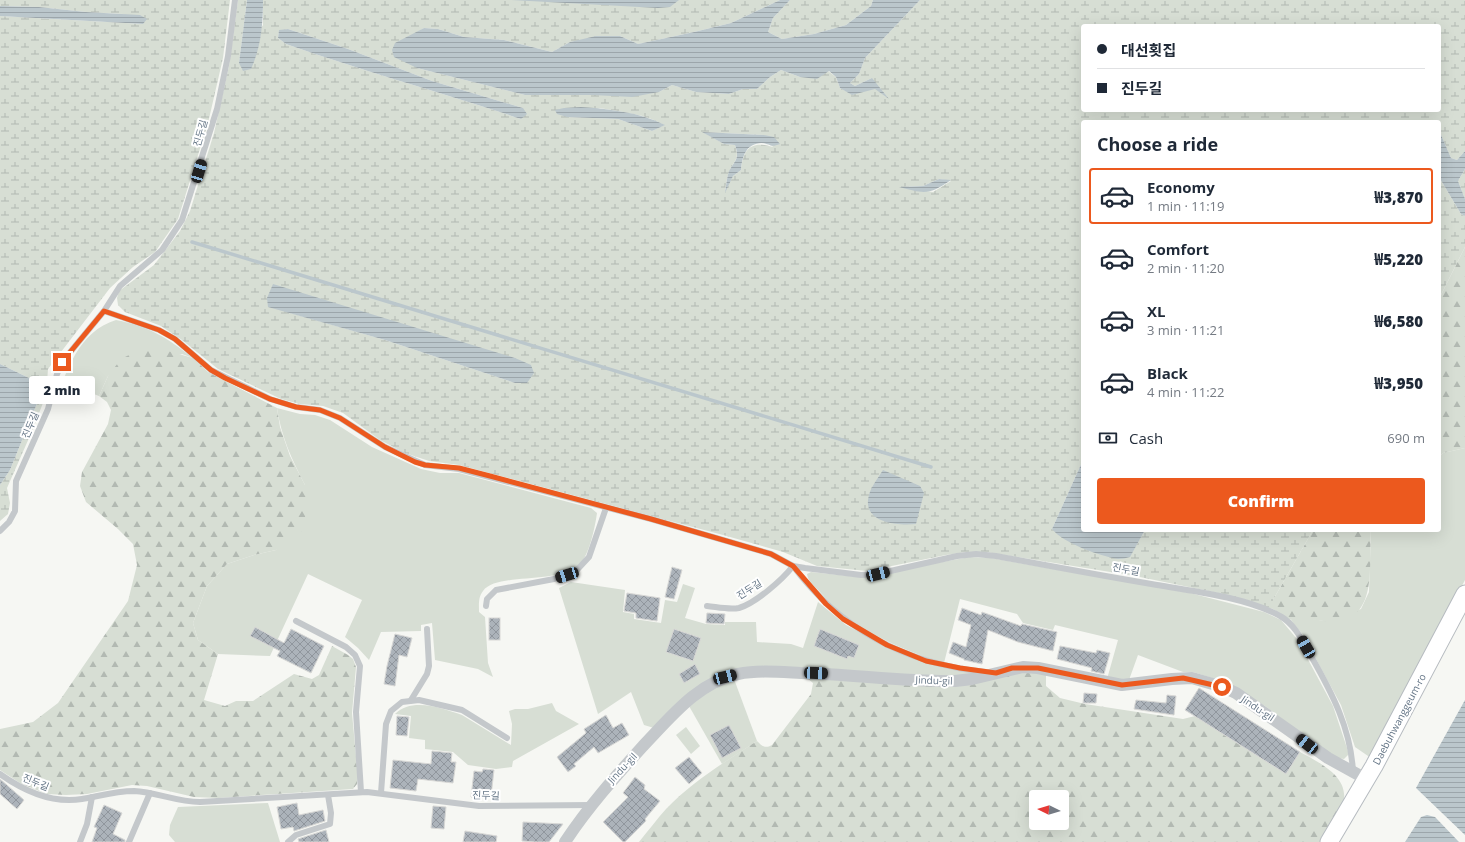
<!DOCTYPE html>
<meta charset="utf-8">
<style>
:root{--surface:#fff;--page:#f6f6f7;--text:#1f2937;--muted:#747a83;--line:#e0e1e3;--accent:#ec591e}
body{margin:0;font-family:"Open Sans","Noto Sans KR",sans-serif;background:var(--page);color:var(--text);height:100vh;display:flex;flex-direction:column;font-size:15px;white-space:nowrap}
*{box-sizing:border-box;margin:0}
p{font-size:13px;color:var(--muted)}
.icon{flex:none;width:22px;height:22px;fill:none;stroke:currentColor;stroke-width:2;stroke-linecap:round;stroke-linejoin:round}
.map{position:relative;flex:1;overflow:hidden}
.panel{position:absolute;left:1081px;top:120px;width:360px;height:412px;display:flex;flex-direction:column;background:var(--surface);border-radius:4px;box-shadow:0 4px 16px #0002}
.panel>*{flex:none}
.guide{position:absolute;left:1081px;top:24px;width:360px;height:88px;border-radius:4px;box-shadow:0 4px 16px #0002;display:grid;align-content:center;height:88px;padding:0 16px;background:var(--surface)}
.needle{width:26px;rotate:275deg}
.tools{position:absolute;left:1029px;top:790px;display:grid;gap:8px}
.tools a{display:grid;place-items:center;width:40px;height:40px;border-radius:4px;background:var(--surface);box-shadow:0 4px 16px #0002;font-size:20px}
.end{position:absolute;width:18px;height:18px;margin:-9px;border:5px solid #ec591e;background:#fff;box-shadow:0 0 0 2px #fff}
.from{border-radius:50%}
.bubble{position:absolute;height:28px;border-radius:4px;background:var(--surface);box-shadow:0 4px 16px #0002;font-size:13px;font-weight:800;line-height:28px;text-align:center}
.car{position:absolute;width:12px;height:24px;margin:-12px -6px;border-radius:5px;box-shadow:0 0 3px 1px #0007;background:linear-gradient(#222 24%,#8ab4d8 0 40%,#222 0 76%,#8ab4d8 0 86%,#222 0)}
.guide b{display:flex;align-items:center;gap:14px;height:38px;font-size:15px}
.guide b+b{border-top:1px solid var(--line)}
.guide i{width:10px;height:10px;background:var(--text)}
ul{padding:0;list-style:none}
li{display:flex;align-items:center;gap:12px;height:56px;margin:0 8px 6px;padding:0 8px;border:2px solid transparent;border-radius:4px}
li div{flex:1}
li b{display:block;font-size:15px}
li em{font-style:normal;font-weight:800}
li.active{border-color:var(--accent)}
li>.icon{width:36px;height:36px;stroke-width:1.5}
h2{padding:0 16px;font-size:18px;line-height:48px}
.pay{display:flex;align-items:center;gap:10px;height:44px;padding:0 16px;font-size:15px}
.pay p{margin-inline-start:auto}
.button{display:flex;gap:8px;margin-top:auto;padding:8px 16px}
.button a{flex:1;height:46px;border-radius:4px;background:var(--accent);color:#fff;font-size:16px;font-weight:800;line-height:46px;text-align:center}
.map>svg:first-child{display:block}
.grass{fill:#d7ded4}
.forest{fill:url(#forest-firs);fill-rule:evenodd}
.wetland{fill:url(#wetland-marsh);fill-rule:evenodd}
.water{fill:url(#water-rules)}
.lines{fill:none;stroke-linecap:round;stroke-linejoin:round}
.stream{stroke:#bbc7cc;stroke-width:3.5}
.building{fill:url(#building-cross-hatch);stroke:#d8d8d6}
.secondary-casing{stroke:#b6bbc0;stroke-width:19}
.lane{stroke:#c4c8cb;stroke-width:6}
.street{stroke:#c4c8cb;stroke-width:12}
.secondary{stroke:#fff;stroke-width:17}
.route{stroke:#ec591e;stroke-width:5}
.labels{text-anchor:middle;stroke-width:4;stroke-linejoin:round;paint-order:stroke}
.street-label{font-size:10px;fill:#647586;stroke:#fff}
</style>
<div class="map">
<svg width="1465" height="842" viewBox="0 0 1465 842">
<defs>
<pattern id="forest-firs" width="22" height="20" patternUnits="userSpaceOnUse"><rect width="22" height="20" fill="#d7ded4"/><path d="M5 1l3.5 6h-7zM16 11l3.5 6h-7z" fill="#b2b9b2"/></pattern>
<pattern id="wetland-marsh" width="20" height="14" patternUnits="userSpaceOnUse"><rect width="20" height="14" fill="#d7ded4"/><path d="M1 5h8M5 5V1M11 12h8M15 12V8" fill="none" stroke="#b2b9b2"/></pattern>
<pattern id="water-rules" width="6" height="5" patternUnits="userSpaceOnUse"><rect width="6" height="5" fill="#bbc7cc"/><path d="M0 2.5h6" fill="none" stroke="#9ca6ab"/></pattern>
<pattern id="building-cross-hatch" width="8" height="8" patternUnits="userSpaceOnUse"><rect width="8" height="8" fill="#acb3ba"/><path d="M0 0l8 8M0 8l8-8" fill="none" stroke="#90969d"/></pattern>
</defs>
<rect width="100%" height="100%" fill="#f6f7f3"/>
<g class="grass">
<path d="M116 320C150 327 166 337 193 358L182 354 108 376 99 396C80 388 68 387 55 404 66 371 79 331 116 320Z"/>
<path d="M277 408 300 414 315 415 330 420 372 447 421 469 440 473H459L591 508 597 513C595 527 589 556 579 565 556 585 497 572 483 591 478 597 479 605 479 612L485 617 488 663 493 677 478 669 435 660 432 623 421 625V631L381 632 369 660 358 648 345 637 362 600 308 574 270 656 218 654 198 640 193 623 207 586 227 564 254 555 276 550 305 485C292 460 281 436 277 408Z"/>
<polygon points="1465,448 1465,580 1371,758 1355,747 1341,705 1303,635 1291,620 1306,618 1325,621 1361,609 1369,592 1371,530 1439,530 1439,457 1443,453"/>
<path d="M970 557 991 558 1190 593 1264 612 1281 620 1297 639 1333 706 1348 751V755L1344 759 1338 758 1316 745 1265 706 1225 682 1193 672H1183L1138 655 1129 680 1107 679 1118 640 1055 625 1053 630 1023 623 1017 614 960 599 944 663C898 649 851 628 819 591 814 586 808 581 807 574L811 572 858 577Z"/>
<polygon points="571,582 625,590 623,612 634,614 634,619 661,623 665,600 677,602 683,584 695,588 685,618 706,624 725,625 725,622 756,622 757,642 791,644 803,648 818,602 846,625 907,656 979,673 950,677 743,668 654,728 644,725 631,692 598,714 559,588"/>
<polygon points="734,679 757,741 722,764 689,706 708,691"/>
<path d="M552 703 556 711 579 724 513 761 512 767 496 769 468 765 453 752 425 749V740L409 738 411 716 395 714C412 697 442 708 462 715L511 745 512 724 509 711 515 709H528Z"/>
<polygon points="686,727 700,746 691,754 676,735"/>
<polygon points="268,803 280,842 175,842 169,835 170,825 178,807"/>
</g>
<g class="forest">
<polygon points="1465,247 1465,448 1443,453 1439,457 1439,299"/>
<polygon points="141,349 161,349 193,358 208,372 277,408 280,427 290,456 305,485 308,507 301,532 276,550 254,555 227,564 207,586 193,623 198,640 218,654 204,700 225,706 236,701 253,701 294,674 312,679 319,675 332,646 348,655 353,659 356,667 352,713 358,778 357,784 353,789 218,798 194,797 147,786 132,785 87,794 66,795 47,794 34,789 20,783 0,770 0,729 33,722 58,703 128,601 137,565 133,544 118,529 86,502 80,486 82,472 108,424 111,410 107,402 99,396 108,376 121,359"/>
<path d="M1313 530H1371C1368 571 1381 631 1316 620 1308 619 1297 621 1292 620 1286 619 1278 612 1273 609V600Z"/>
<path d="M1020 672 1046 673V686L1060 698 1085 704 1183 719 1195 716 1286 774 1300 752C1320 763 1353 778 1342 807 1338 819 1328 831 1322 842H639C648 831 657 819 666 809 692 782 726 761 757 741 762 746 765 749 772 745L811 694 813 683 807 678 890 682ZM1036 797H1062V823H1036Z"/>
</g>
<g class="wetland">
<polygon points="0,0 230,0 223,58 208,123 178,219 155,252 133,267 110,288 48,369 46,395 33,429 7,488 10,503 8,514 0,521 0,485 10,470 40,396 37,384 29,378 0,364 0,16 143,24 123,14 86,12 39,7 0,6"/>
<path d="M238 0H247L239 63 263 25V0H780L731 23 694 32 638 44 620 36 570 42 552 52 504 40 464 37 438 29 424 28 411 36 417 68 525 95 659 92 672 85 696 92 729 94 743 89H757L770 77 781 70 800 77 828 71 836 77 840 88 852 94 872 78 855 86 850 83 859 74 865 58 920 0H1465V151L1457 160 1451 158 1439 130V122H1083V460L1052 529 1130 556 1145 530H1313L1273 600V609L1223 594 1135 576 986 552H967L946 555 867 571 817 566 783 552 723 535 459 465 429 461 405 453 380 440 343 413 323 406 300 404 281 399 218 369 182 340 161 326 125 312 118 305 117 298 119 291 154 265 180 231 190 211 214 133 229 66ZM1083 26H1439V110H1083ZM288 29 348 49 432 81 523 108 521 119C443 93 363 71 286 44L278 38 279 31ZM600 108C621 112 646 114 664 125L652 131 618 119 567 117ZM703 132 764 135 773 147C751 140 743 149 741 170L733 176 725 191C726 185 727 177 729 172 734 160 740 160 735 145L724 144ZM939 179 951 181 933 192 901 187 923 186ZM287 312 515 358V383L385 340Z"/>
<polygon points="790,0 873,0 871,6 846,25 814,34 782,39 768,32 773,18"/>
<polygon points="1465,169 1465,199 1458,181"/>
<polygon points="1439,177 1461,214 1465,216 1465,247 1439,299"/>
</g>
<g class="water">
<path d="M247 0H263C263 24 261 47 251 69L243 71 239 63Z"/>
<polygon points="511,0 679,0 670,7 658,8"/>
<polygon points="780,0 790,0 773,18 768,32 782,39 814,34 846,25 871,6 873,0 920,0 865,58 859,74 850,83 855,86 872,78 889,99 875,89 852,95 840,88 836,77 829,71 817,79 800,77 781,70 770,77 757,89 743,89 729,94 696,92 672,85 659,92 632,97 593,95 525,95 417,68 394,57 392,50 395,43 424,28 438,29 464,37 504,40 552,52 570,42 596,36 620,36 638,44 694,32 731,23"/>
<polygon points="0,6 39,7 86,12 140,15 147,19 143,24 0,16"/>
<path d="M288 29 348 49 432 81 523 108 527 114 521 119C443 93 363 71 286 44L278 38 279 30Z"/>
<path d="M581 107C609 109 639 112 665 125L652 131 618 119 567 117 557 114 555 110 564 108Z"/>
<polygon points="1439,130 1451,158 1457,160 1465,151 1465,169 1458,181 1465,199 1465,216 1461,214 1439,177"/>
<path d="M702 132 764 135 774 137 780 144C770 148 771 144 762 143 746 143 742 157 741 170L733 176 725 193C726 186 727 177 729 171 735 160 740 159 735 145L724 144Z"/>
<path d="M939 179 951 180C929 195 925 194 899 187L923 186Z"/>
<polygon points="273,284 515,358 531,365 534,373 527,383 515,383 385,340 268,307 267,298"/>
<polygon points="0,364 29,378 37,384 40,396 10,470 0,485"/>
<path d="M1083 460V530H1145L1130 557C1126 558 1122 559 1118 559 1100 556 1063 543 1052 529Z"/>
<path d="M883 470 920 486 924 493 916 524C898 526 861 523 869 495 871 487 878 478 883 470Z"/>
<polygon points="1465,700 1465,835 1416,788"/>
<polygon points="1427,815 1435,817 1459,842 1405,842 1421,817"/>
</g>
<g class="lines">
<polyline class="stream" points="192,242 931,467"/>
</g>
<g class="building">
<polygon points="672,567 682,570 674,599 665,597"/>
<polygon points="627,593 660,598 657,621 636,618 636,613 624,611"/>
<polygon points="962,608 981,615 982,612 1021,626 1022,624 1057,632 1053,651 1018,642 988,630 982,664 964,660 964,659 949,653 953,642 966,647 971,625 958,620"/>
<polygon points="707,613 725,614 724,624 706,623"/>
<rect x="489" y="618" width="11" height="22"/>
<polygon points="255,627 284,643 291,629 324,646 311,673 277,656 280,651 250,636"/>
<polygon points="674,629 701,638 693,661 666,652"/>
<polygon points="820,629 859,645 854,658 848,656 847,659 814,646"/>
<polygon points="395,634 412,638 407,657 399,655 395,686 384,684 387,666"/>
<polygon points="1060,646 1096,653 1097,650 1110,653 1104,674 1091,671 1092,668 1057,659"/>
<polygon points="695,664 700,674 684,683 679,674"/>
<polygon points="1199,688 1300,752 1286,774 1185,710"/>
<polygon points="1084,693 1097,694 1096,703 1083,703"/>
<polygon points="1167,695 1176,696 1174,715 1134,709 1136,700 1166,703"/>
<polygon points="606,715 613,728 622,723 629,735 598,753 594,747 574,764 576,766 568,772 557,757 586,733 584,729"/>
<polygon points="397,716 409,717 407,736 396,735"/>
<polygon points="729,725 741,748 722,758 710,735"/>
<polygon points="432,751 452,753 451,762 456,762 453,783 418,779 416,791 390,788 393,760 431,764"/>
<polygon points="689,757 702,773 689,784 675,768"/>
<polygon points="483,769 494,770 491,796 484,795 483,798 471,797 474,771 482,772"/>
<polygon points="635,777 645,785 644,789 660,801 645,819 646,821 625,842 623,842 603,822 628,797 623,793"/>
<polygon points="0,779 24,800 17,809 0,794"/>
<polygon points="297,803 299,815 323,810 325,821 294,831 293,827 281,829 277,807"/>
<polygon points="104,805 122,813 113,834 125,840 125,842 92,842 97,828 94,827"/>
<polygon points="433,806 446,807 444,829 431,828"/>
<polygon points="523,822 563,824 549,842 535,842 522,841"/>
<polygon points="326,830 329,842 299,842 298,839"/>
<polygon points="465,831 497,836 496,842 463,842"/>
</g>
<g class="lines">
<defs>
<polyline id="secondary" points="1329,842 1374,766 1465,594"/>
</defs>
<use href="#secondary" class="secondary-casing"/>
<g class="lane">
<path d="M104 311 159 330 175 339 211 370 225 377 270 399 296 407 320 410 340 418 385 447 425 465 459 469 651 519 771 554 793 566 805 568 861 575 877 574 957 556 976 554 996 556C1050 566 1103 576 1157 585 1194 591 1248 598 1280 616 1295 624 1303 642 1311 656 1332 693 1351 729 1353 772"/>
<polyline points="0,531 9,522 15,511 16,481 48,409 57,374 62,362 104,311 120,286 162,250 182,220 217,109 228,56 235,0"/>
<polyline points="486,606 487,599 496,590 554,579 576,571 589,557 606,508"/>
<path d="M707 606C717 607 729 610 739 608 756 603 783 579 793 566 841 630 907 664 986 672"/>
<polyline points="296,621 346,647 355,655 360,666 356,712 361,792"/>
<polyline points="411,700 427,674 429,666 427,629"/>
<path d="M0 774C24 791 52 804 82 799 99 796 116 791 134 791 156 792 177 802 200 802L367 792 479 806 591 805"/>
<polyline points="381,793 386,724 391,711 402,702 419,700 462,710 507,738"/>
<polyline points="80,842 87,824 92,797"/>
<polyline points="129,842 150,793"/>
<polyline points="288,842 296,835 330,824 331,813 328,795"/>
</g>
<path class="street" d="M565 842C588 807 615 777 643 746 670 718 698 682 738 674 758 670 780 672 801 673 852 674 904 682 955 681L972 679 1023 667 1038 668 1122 685 1172 679 1192 678 1223 687 1236 693 1328 758 1366 779"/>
<use href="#secondary" class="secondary"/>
</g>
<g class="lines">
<polyline class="route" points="62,362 104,311 159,330 175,339 211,370 225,378 270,399 296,407 320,410 340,418 385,447 415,462 425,465 459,468 490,476 651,519 771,554 793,566 826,604 843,619 887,645 926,661 960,668 996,673 1012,668 1038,668 1122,685 1183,678 1222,687"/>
</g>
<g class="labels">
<g class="street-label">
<text transform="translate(200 133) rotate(-74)" y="4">진두길</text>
<text transform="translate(30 425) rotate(-67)" y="4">진두길</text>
<text transform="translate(1126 569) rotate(11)" y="4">진두길</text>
<text transform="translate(749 589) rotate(-32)" y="4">진두길</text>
<text transform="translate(934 680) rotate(2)" y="4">Jindu-gil</text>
<text transform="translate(1258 708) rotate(34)" y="4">Jindu-gil</text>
<text transform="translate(1399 719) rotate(-62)" y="4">Daebuhwanggeum-ro</text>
<text transform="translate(622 768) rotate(-47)" y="4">Jindu-gil</text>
<text transform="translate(36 782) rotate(22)" y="4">진두길</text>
<text transform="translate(486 795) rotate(2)" y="4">진두길</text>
</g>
</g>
</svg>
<div class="tools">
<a><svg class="needle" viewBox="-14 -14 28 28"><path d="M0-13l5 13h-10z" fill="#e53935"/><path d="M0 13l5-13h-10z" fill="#747a83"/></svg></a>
</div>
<i class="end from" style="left:1222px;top:687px"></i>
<i class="end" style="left:62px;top:362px"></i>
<div class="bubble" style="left:29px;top:376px;width:66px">2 min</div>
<i class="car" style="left:199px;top:171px;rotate:17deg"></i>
<i class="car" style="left:878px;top:574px;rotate:76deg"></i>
<i class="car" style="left:567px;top:575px;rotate:253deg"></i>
<i class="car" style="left:1306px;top:647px;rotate:330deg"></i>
<i class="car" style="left:816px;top:673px;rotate:92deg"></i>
<i class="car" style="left:725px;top:677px;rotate:76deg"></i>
<i class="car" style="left:1307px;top:744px;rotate:308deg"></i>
<div class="guide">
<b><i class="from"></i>대선횟집</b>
<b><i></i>진두길</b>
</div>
<section class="panel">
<h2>Choose a ride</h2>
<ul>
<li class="active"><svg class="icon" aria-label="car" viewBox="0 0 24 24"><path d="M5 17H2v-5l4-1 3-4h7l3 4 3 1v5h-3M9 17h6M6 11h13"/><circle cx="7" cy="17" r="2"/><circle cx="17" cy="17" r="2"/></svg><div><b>Economy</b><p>1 min · 11:19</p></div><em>₩3,870</em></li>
<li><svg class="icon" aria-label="car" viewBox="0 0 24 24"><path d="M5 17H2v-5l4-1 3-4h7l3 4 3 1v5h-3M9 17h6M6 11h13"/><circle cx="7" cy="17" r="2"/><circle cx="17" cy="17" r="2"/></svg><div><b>Comfort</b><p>2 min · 11:20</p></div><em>₩5,220</em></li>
<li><svg class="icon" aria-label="car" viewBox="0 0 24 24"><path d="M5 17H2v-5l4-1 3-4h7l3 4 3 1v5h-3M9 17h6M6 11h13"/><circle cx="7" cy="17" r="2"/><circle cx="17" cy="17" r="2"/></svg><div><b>XL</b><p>3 min · 11:21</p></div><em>₩6,580</em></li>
<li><svg class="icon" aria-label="car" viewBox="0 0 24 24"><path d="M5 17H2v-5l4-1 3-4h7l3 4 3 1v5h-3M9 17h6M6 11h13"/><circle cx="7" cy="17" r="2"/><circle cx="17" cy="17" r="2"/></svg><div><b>Black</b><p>4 min · 11:22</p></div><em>₩3,950</em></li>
</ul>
<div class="pay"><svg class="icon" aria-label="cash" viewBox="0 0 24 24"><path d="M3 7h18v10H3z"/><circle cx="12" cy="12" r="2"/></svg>Cash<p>690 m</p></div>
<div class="button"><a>Confirm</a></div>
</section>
</div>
